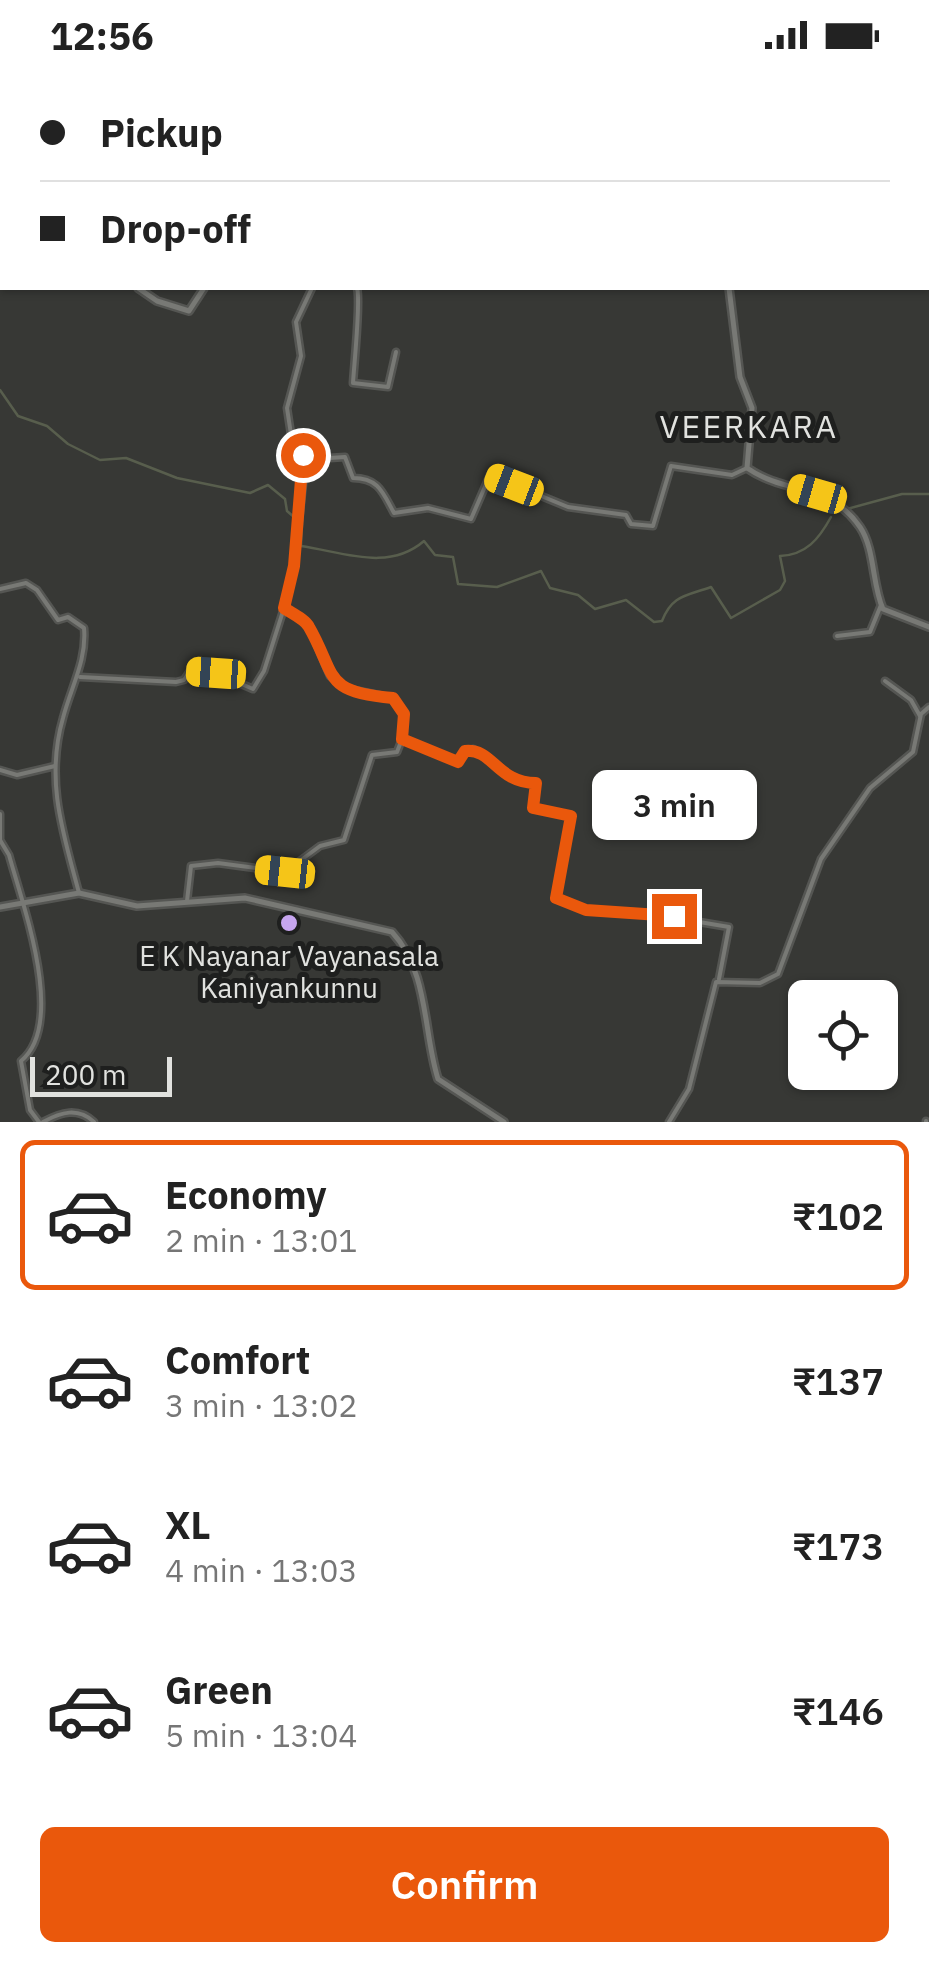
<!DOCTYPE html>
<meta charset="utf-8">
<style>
:root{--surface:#fff;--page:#f6f6f6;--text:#222;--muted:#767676;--line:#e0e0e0;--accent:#ea580c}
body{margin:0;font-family:"IBM Plex Sans",sans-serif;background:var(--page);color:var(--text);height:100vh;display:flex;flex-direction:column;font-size:38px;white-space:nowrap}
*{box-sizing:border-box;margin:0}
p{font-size:32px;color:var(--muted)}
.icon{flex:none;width:55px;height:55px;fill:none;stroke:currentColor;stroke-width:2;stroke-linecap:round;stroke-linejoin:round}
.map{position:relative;height:1052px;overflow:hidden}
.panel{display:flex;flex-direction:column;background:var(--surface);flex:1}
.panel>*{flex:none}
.hud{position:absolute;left:0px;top:0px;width:930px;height:220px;box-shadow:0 2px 8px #0004;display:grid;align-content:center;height:220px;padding:0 40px;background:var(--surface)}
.controls{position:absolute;left:788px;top:910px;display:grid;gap:20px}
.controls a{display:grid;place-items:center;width:110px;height:110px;border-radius:15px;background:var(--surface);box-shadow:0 2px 8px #0004;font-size:50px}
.scale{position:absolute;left:30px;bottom:25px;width:142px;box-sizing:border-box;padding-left:10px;border:5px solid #e1e2df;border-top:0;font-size:28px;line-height:35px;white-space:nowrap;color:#e1e2df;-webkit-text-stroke:8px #1e1f1e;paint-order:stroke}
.end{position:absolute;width:45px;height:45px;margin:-22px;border:12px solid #ea580c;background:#fff;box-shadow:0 0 0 5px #fff}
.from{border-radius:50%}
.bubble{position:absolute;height:70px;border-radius:15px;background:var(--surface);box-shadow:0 2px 8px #0004;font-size:32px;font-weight:600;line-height:70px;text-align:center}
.car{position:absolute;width:30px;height:60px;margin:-30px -15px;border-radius:12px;box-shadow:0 0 8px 2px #0007;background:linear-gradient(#f5c518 24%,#345 0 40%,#f5c518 0 76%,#345 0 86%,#f5c518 0)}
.hud b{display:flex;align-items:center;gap:35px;height:95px;font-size:38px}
.hud b+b{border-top:2px solid var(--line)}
.hud i{width:25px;height:25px;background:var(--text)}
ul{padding:18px 0 0;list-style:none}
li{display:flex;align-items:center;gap:30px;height:150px;margin:0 20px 15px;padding:0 20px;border:5px solid transparent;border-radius:15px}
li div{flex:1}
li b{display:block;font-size:38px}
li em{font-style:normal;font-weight:600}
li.current{border-color:var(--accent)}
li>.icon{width:90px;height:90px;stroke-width:1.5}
.primary-button{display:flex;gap:20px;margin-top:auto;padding:20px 40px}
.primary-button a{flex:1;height:115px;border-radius:15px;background:var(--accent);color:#fff;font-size:40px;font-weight:600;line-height:115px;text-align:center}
.status{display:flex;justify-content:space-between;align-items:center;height:70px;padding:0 50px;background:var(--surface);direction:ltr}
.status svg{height:28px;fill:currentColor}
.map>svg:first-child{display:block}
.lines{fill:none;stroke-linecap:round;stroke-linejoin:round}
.stream{stroke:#585e4d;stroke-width:2.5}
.minor-casing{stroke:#555653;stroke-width:9}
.tertiary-casing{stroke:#555653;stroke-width:10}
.secondary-casing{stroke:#555653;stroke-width:10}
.minor{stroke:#787975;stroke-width:4}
.tertiary{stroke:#787975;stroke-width:5}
.secondary{stroke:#787975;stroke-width:5}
.route{stroke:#ea580c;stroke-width:12}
.poi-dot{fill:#c7a6ef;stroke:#1e1f1e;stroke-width:4}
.labels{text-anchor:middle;stroke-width:10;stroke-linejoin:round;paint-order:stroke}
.poi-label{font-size:28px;fill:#e1e2df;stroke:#1e1f1e}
.quarter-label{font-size:32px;letter-spacing:2.5px;fill:#e1e2df;stroke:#1e1f1e}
</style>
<div class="status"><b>12:56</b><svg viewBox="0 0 49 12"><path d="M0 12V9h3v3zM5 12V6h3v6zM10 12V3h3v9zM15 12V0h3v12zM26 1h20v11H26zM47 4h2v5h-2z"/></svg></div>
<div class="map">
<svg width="929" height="1052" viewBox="0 0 929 1052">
<rect width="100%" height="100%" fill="#373835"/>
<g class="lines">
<g class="stream">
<path d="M0 320 18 346 47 356 68 374 100 390 126 388 177 408 250 423 268 415 285 429 287 441 302 454 301 476C343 482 388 502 424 471L435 485 453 487 458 514 497 517 541 501 550 518 578 525 595 539 626 530 654 552 662 551C672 525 686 526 711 517L731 548 780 520 785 511 780 486C806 485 819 469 831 447"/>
<polyline points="836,442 902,424 929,424"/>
</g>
<defs>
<g id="minor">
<polyline points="839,2 840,0"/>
<polyline points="928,75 929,70"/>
<polyline points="0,91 2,92"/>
<polyline points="312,218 296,252 301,286 287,338 292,371 303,385 304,404 294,497 284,538 308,554 330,606 349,619 393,628 405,644 402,667"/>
<path d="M357 218C361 230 354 295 353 313L388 317 396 282"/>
<path d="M303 385 314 389 345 387 353 408C379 408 383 423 394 443L428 438 471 449 490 405 568 437 626 445 631 454 653 456 671 396 732 405 747 398"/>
<path d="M0 519 26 513 37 520 58 550 68 547 84 558C87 590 71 617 63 648 45 710 63 763 79 823"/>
<polyline points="837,566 870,562 881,535"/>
<polyline points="80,607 176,612 184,610 190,601 216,603 253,619 264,601 284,538"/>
<polyline points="885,611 911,630 920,646"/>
<polyline points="0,700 17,705 55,696"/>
<path d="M0 744V770L9 785C22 833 67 953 21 991L30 1040 39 1052"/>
<path d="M187 831 191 796 218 793 285 802 320 776 344 770 372 685 397 682 402 669 459 692 465 681 473 679C497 693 506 713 536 713L533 738 571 746 556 829 587 840 646 843 729 857 719 909"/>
<path d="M43 1052C61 1042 78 1037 94 1052"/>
<polyline points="669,1052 689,1019 716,912 760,913 778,904 821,789 870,718 913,682 921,644 929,637"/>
<polyline points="926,1052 926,1051"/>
</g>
<path id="tertiary" d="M729 218 740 307 752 338 747 398C788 426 829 412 860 457 875 479 872 515 883 539L929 557"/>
<g id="secondary">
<polyline points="765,0 773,2"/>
<polyline points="646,2 650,0"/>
<polyline points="0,45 2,46"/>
<polyline points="928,57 929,58"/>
<polyline points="138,218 157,231 189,241 204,218"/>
<path d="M0 837 79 823 137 836 245 828 392 862C429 902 423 962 438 1009L504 1052"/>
</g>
</defs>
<use href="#minor" class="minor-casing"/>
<use href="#tertiary" class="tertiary-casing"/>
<use href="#secondary" class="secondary-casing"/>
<use href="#minor" class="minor"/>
<use href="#tertiary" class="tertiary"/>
<use href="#secondary" class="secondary"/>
</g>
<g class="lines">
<path class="route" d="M303 385 294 496 284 538C291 543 305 549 309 557 337 606 322 622 393 628L404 644 402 669 458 692 465 681C493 678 497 713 536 713L533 738 571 746 556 828 586 840 674 846"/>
</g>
<circle class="poi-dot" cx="289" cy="853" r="10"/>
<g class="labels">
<g class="poi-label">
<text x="289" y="896">E K Nayanar Vayanasala<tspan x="289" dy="32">Kaniyankunnu</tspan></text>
</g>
<g class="quarter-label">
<text x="749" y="368">VEERKARA</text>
</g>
</g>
</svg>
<div class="controls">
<a><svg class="icon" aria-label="locate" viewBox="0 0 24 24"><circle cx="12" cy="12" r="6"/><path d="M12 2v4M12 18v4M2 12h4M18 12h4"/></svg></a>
</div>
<div class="scale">200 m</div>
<i class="end from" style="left:303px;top:385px"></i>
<i class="end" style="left:674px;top:846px"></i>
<div class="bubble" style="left:592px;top:700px;width:165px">3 min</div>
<i class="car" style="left:514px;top:415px;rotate:291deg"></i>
<i class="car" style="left:817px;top:424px;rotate:286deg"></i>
<i class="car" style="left:216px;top:603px;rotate:274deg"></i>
<i class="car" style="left:285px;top:802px;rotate:276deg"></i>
<div class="hud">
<b><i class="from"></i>Pickup</b>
<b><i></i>Drop-off</b>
</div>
</div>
<section class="panel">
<ul>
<li class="current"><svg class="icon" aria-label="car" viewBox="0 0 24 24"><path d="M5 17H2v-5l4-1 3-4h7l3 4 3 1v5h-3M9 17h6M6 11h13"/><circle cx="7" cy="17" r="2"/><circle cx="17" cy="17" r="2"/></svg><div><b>Economy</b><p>2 min · 13:01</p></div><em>₹102</em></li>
<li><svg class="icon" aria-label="car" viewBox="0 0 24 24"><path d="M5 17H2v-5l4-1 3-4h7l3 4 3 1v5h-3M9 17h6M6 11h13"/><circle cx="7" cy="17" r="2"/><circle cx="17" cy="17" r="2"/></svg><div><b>Comfort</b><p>3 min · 13:02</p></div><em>₹137</em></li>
<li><svg class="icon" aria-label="car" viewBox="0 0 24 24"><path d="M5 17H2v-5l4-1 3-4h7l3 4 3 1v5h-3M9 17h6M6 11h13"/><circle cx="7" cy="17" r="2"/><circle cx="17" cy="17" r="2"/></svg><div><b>XL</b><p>4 min · 13:03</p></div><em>₹173</em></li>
<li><svg class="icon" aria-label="car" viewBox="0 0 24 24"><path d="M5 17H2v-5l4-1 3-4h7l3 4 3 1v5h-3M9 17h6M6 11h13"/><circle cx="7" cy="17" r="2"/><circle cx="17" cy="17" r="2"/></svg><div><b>Green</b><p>5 min · 13:04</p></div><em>₹146</em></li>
</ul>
<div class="primary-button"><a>Confirm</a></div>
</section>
